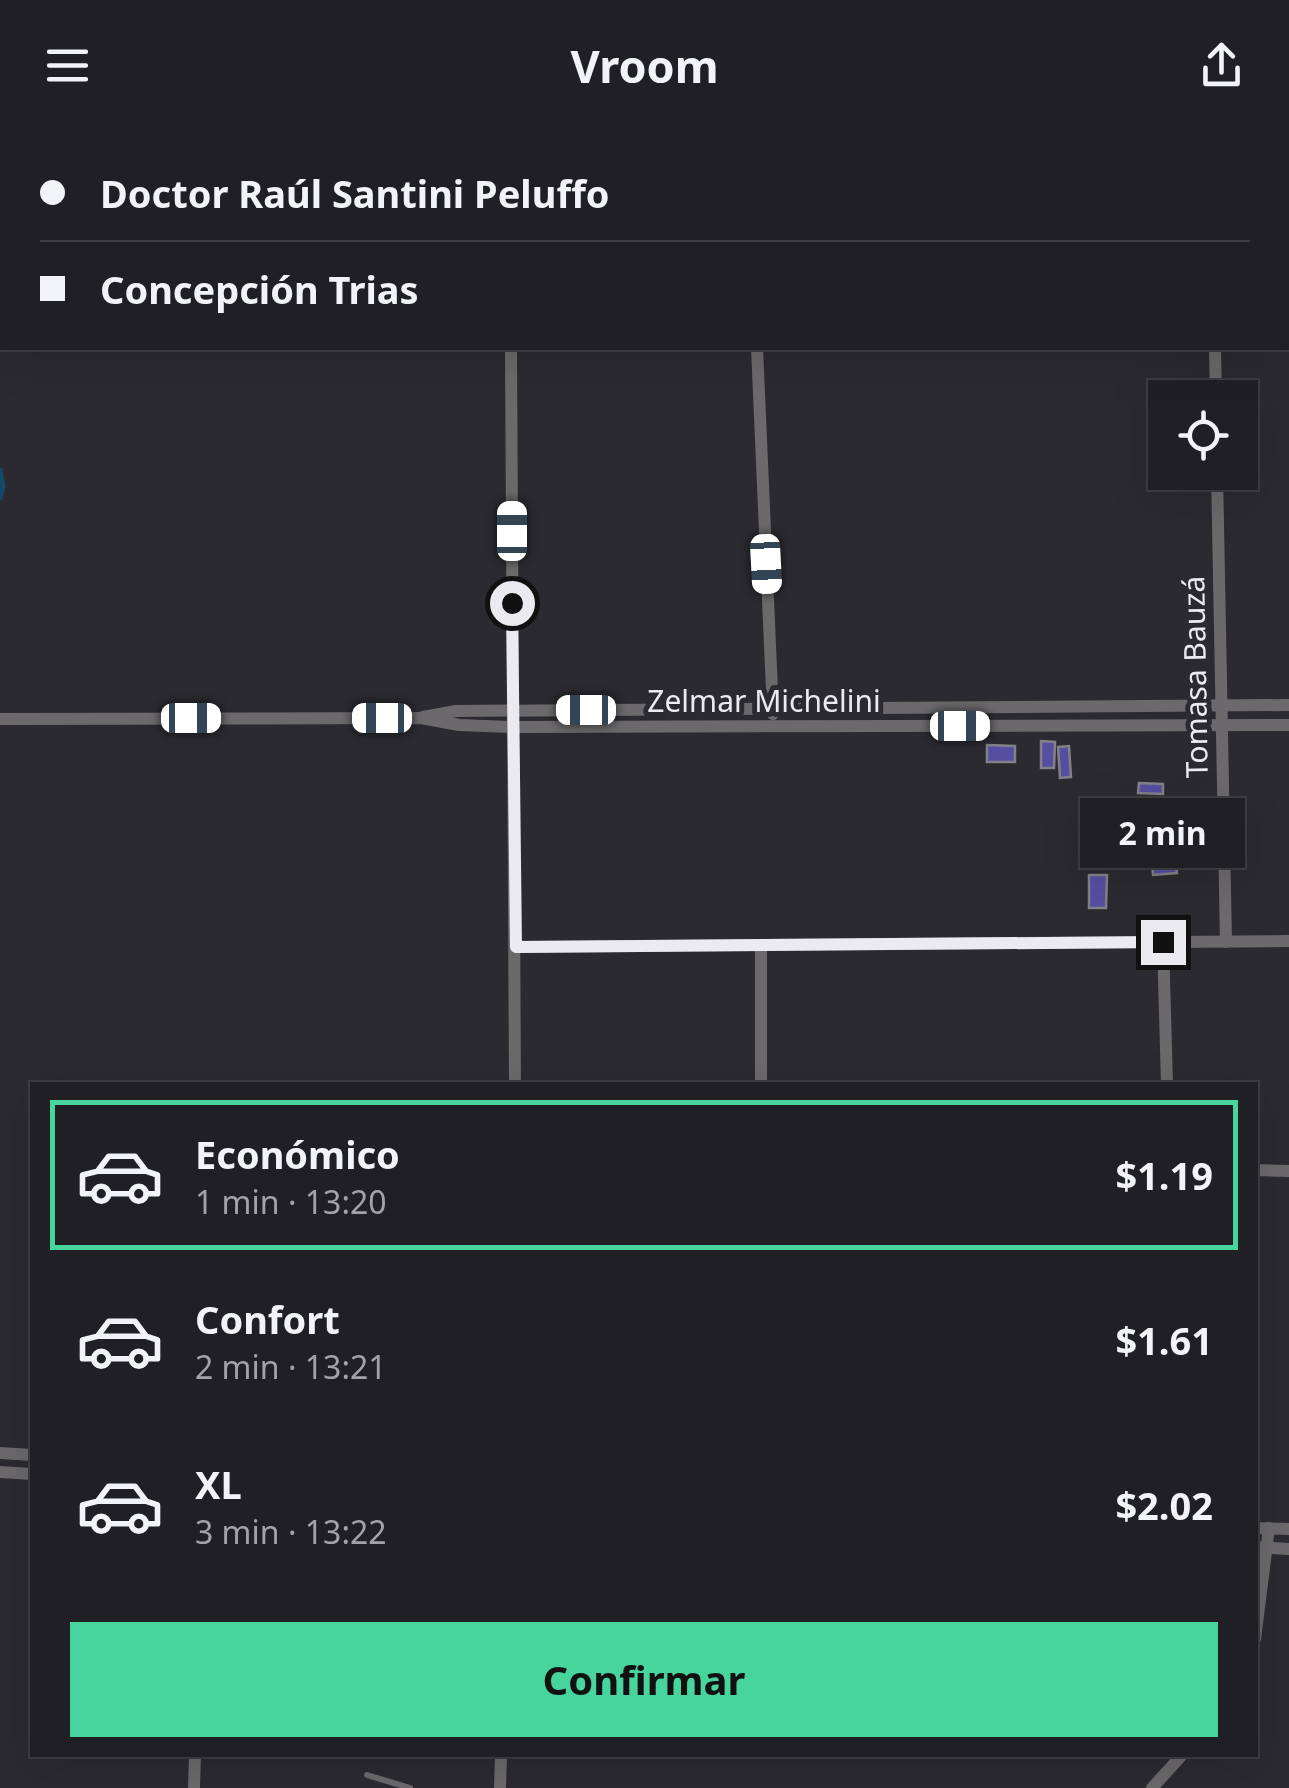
<!DOCTYPE html>
<html lang="es">
<meta charset="utf-8">
<style>
:root{--surface:#202024;--page:#28282c;--text:#f1f3f6;--muted:#a2a3a6;--line:#3d3e41;--accent:#48d49d}
body{margin:0;font-family:"Noto Sans",sans-serif;background:var(--page);color:var(--text);height:100vh;display:flex;flex-direction:column;font-size:38px;white-space:nowrap}
*{box-sizing:border-box;margin:0}
p{font-size:32px;color:var(--muted)}
.icon{flex:none;width:55px;height:55px;fill:none;stroke:currentColor;stroke-width:2;stroke-linecap:round;stroke-linejoin:round}
.map{position:relative;flex:1;overflow:hidden}
.drawer{position:absolute;left:30px;top:952px;width:1228px;height:675px;display:flex;flex-direction:column;background:var(--surface);border-radius:0px;box-shadow:0 10px 40px #0002,0 0 0 2px var(--line)}
.drawer>*{flex:none}
.hud{position:absolute;left:0px;top:0px;width:1290px;height:220px;box-shadow:0 10px 40px #0002,0 0 0 2px var(--line);display:grid;align-content:center;height:220px;padding:0 40px;background:var(--surface)}
.buttons{position:absolute;left:1148px;top:250px;display:grid;gap:20px}
.buttons a{display:grid;place-items:center;width:110px;height:110px;border-radius:0px;background:var(--surface);box-shadow:0 10px 40px #0002,0 0 0 2px var(--line);font-size:50px}
.end{position:absolute;width:45px;height:45px;margin:-22px;border:12px solid #ebebef;background:#111;box-shadow:0 0 0 5px #111}
.from{border-radius:50%}
.bubble{position:absolute;height:70px;border-radius:0px;background:var(--surface);box-shadow:0 10px 40px #0002,0 0 0 2px var(--line);font-size:32px;font-weight:700;line-height:70px;text-align:center}
.car{position:absolute;width:30px;height:60px;margin:-30px -15px;border-radius:12px;box-shadow:0 0 8px 2px #0007;background:linear-gradient(#fff 24%,#345 0 40%,#fff 0 76%,#345 0 86%,#fff 0)}
.hud b{display:flex;align-items:center;gap:35px;height:95px;font-size:38px}
.hud b+b{border-top:2px solid var(--line)}
.hud i{width:25px;height:25px;background:var(--text)}
ul{padding:18px 0 0;list-style:none}
li{display:flex;align-items:center;gap:30px;height:150px;margin:0 20px 15px;padding:0 20px;border:5px solid transparent;border-radius:0px}
li div{flex:1}
li b{display:block;font-size:38px}
li em{font-style:normal;font-weight:700}
li.current{border-color:var(--accent)}
li>.icon{width:90px;height:90px;stroke-width:1.5}
.button{display:flex;gap:20px;margin-top:auto;padding:20px 40px}
.button a{flex:1;height:115px;border-radius:0px;background:var(--accent);color:#111;font-size:40px;font-weight:700;line-height:115px;text-align:center}
header{display:flex;justify-content:space-between;align-items:center;height:130px;padding:0 40px;background:var(--surface);font-size:45px;font-weight:700}
.map>svg:first-child{display:block}
.green{fill:#155027}
.lines{fill:none;stroke-linecap:round;stroke-linejoin:round}
.stream{stroke:#144869;stroke-width:5}
.building{fill:#564fa1;stroke:#818187;stroke-width:2.5}
.lane{stroke:#6b696b;stroke-width:6}
.street{stroke:#6b696b;stroke-width:12}
.route{stroke:#ebebef;stroke-width:12}
.labels{text-anchor:middle;stroke-width:10;stroke-linejoin:round;paint-order:stroke}
.street-label{font-size:30px;fill:#ebebef;stroke:#2a2a30}
</style>
<header><svg class="icon" aria-label="menu" viewBox="0 0 24 24"><path d="M4 6h16M4 12h16M4 18h16"/></svg>Vroom<svg class="icon" aria-label="share" viewBox="0 0 24 24"><path d="M12 15V3M7 8l5-5 5 5M5 13v7h14v-7"/></svg></header>
<div class="map">
<svg width="1289" height="1658" viewBox="0 0 1289 1658">
<rect width="100%" height="100%" fill="#2a2a30"/>
<polygon class="green" points="1220,0 1289,0 1289,164 1288,2"/>
<g class="lines">
<polyline class="stream" points="0,340 3,357 0,368"/>
</g>
<g class="building">
<polygon points="1041,611 1055,612 1054,638 1041,638"/>
<polygon points="987,615 1015,616 1015,632 987,632"/>
<polygon points="1069,616 1071,647 1060,648 1058,617"/>
<polygon points="1139,653 1163,654 1163,664 1138,663"/>
<polygon points="1174,674 1198,674 1199,692 1175,693"/>
<rect x="1129" y="702" width="19" height="17"/>
<polygon points="1175,723 1177,743 1153,745 1151,724"/>
<polygon points="1089,745 1107,745 1106,778 1089,778"/>
</g>
<g class="lines">
<polyline class="lane" points="367,1645 410,1658"/>
<g class="street">
<polyline points="747,0 747,2"/>
<polyline points="1205,0 1206,2"/>
<polyline points="1288,179 1289,179"/>
<polyline points="511,218 515,955"/>
<polyline points="757,218 773,584"/>
<polyline points="1215,218 1216,268"/>
<polyline points="1217,342 1226,812"/>
<polyline points="423,587 456,581 1289,575"/>
<polyline points="0,589 421,588 459,595 512,597 1289,595"/>
<polyline points="1163,812 1167,955"/>
<polyline points="516,817 1289,811"/>
<polyline points="761,955 761,815"/>
<polyline points="1255,1040 1289,1041"/>
<polyline points="0,1323 32,1325"/>
<polyline points="0,1342 32,1344"/>
<polyline points="1255,1398 1289,1399"/>
<polyline points="1255,1417 1289,1419"/>
<polyline points="1255,1509 1269,1398"/>
<polyline points="194,1658 195,1625"/>
<polyline points="500,1658 501,1625"/>
<polyline points="1152,1658 1182,1625"/>
</g>
</g>
<g class="lines">
<polyline class="route" points="512,473 516,817 1163,812"/>
</g>
<g class="labels">
<g class="street-label">
<text transform="translate(1196 547) rotate(-91)" y="10">Tomasa Bauzá</text>
<text x="764" y="582">Zelmar Michelini</text>
</g>
</g>
</svg>
<div class="buttons">
<a><svg class="icon" aria-label="locate" viewBox="0 0 24 24"><circle cx="12" cy="12" r="6"/><path d="M12 2v4M12 18v4M2 12h4M18 12h4"/></svg></a>
</div>
<i class="end from" style="left:512px;top:473px"></i>
<i class="end" style="left:1163px;top:812px"></i>
<div class="bubble" style="left:1080px;top:668px;width:165px">2 min</div>
<i class="car" style="left:512px;top:401px;rotate:0deg"></i>
<i class="car" style="left:766px;top:434px;rotate:177deg"></i>
<i class="car" style="left:586px;top:580px;rotate:270deg"></i>
<i class="car" style="left:191px;top:588px;rotate:90deg"></i>
<i class="car" style="left:382px;top:588px;rotate:270deg"></i>
<i class="car" style="left:960px;top:596px;rotate:90deg"></i>
<div class="hud">
<b><i class="from"></i>Doctor Raúl Santini Peluffo</b>
<b><i></i>Concepción Trias</b>
</div>
<section class="drawer">
<ul>
<li class="current"><svg class="icon" aria-label="car" viewBox="0 0 24 24"><path d="M5 17H2v-5l4-1 3-4h7l3 4 3 1v5h-3M9 17h6M6 11h13"/><circle cx="7" cy="17" r="2"/><circle cx="17" cy="17" r="2"/></svg><div><b>Económico</b><p>1 min · 13:20</p></div><em>$1.19</em></li>
<li><svg class="icon" aria-label="car" viewBox="0 0 24 24"><path d="M5 17H2v-5l4-1 3-4h7l3 4 3 1v5h-3M9 17h6M6 11h13"/><circle cx="7" cy="17" r="2"/><circle cx="17" cy="17" r="2"/></svg><div><b>Confort</b><p>2 min · 13:21</p></div><em>$1.61</em></li>
<li><svg class="icon" aria-label="car" viewBox="0 0 24 24"><path d="M5 17H2v-5l4-1 3-4h7l3 4 3 1v5h-3M9 17h6M6 11h13"/><circle cx="7" cy="17" r="2"/><circle cx="17" cy="17" r="2"/></svg><div><b>XL</b><p>3 min · 13:22</p></div><em>$2.02</em></li>
</ul>
<div class="button"><a>Confirmar</a></div>
</section>
</div>
